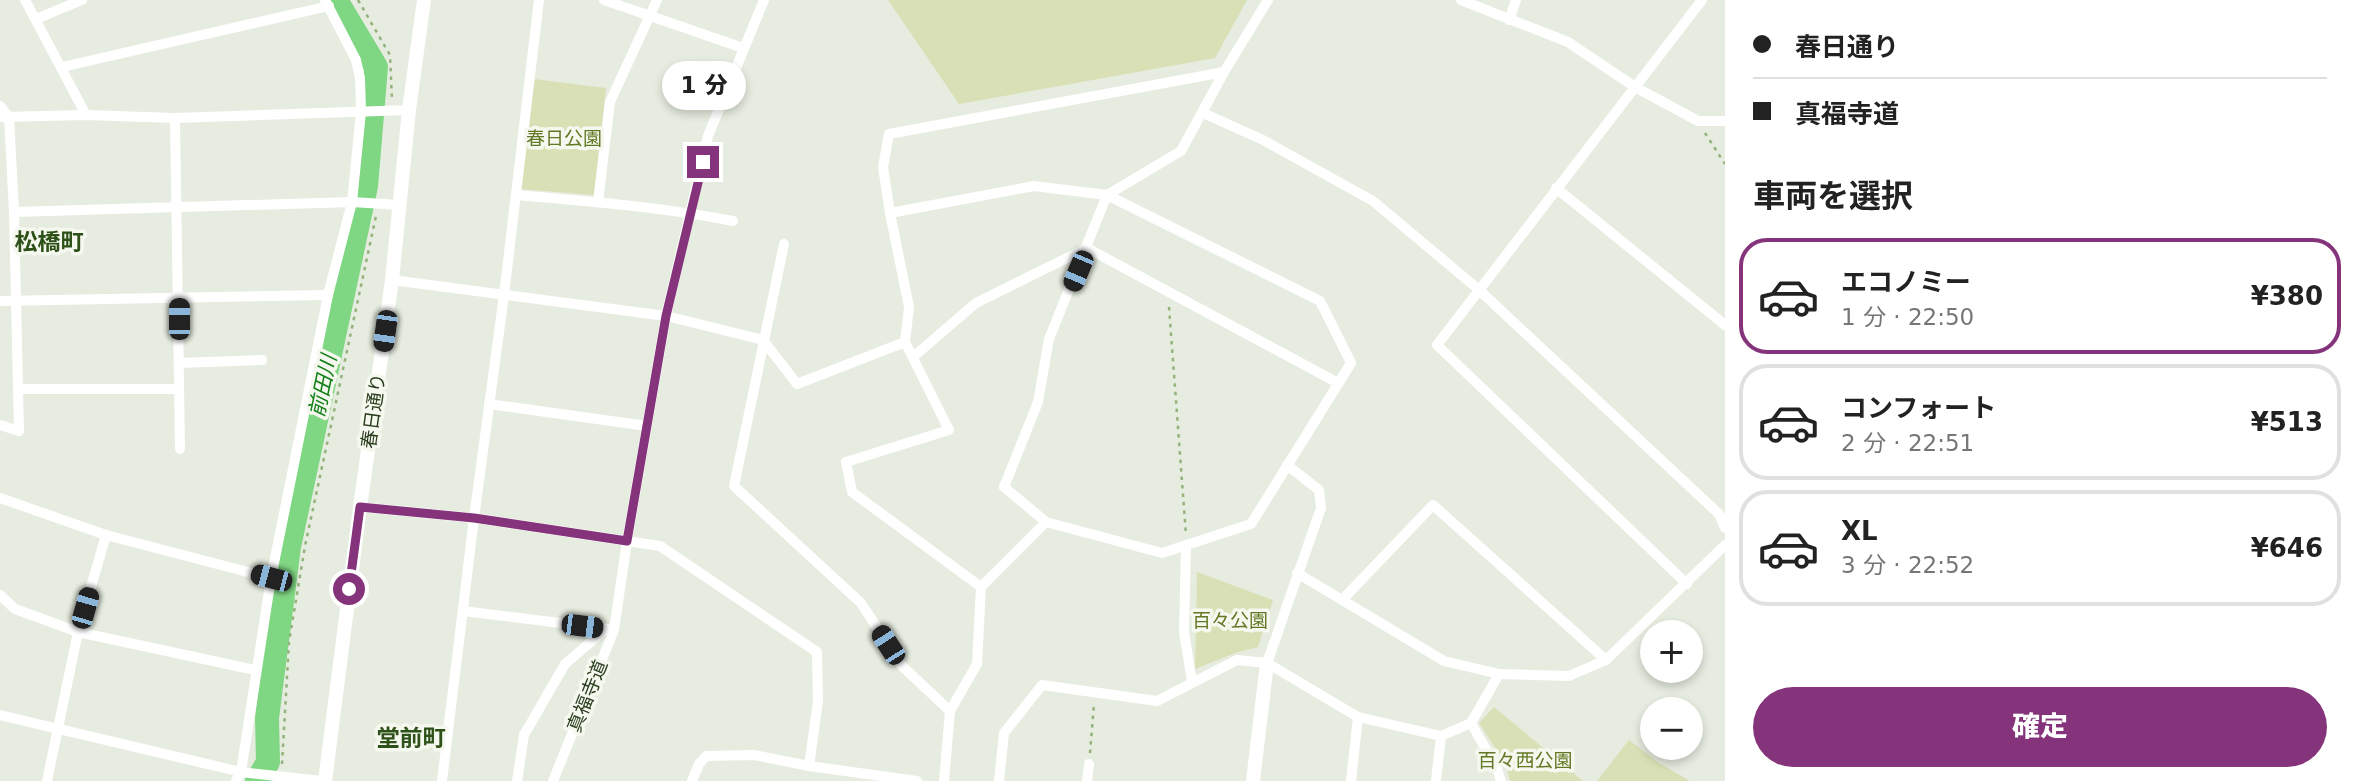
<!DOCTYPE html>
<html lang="ja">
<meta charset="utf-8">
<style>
:root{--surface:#fff;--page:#f2f2f2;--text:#222;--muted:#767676;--line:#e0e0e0;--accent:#85347b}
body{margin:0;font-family:"DejaVu Sans","Noto Sans JP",sans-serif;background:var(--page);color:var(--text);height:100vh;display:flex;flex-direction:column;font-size:26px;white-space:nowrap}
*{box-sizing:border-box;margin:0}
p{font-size:23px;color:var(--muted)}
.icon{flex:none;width:38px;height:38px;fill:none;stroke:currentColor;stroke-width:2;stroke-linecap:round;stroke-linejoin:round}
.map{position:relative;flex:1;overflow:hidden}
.details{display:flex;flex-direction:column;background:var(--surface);width:630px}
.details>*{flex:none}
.banner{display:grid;align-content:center;height:154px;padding:0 28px;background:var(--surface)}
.fabs{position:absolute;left:1640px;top:620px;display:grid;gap:14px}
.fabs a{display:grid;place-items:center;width:63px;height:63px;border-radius:50%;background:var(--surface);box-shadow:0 4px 10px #0003;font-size:35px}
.end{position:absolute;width:32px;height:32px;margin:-16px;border:9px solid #85347b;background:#fff;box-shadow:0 0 0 4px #fff}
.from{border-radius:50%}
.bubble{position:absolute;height:49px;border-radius:24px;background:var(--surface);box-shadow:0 4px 10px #0003;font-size:23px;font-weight:800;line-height:49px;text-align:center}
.car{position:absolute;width:21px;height:42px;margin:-21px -10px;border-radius:9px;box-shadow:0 0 5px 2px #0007;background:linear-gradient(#222 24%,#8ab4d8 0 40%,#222 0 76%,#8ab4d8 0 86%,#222 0)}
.banner b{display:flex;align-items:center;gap:24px;height:66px;font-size:26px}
.banner b+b{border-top:2px solid var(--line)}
.banner i{width:18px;height:18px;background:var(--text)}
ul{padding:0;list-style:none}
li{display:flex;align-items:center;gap:21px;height:116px;margin:0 14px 10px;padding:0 14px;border:4px solid var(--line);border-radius:28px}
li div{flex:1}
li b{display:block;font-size:26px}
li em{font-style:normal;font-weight:800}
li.active{border-color:var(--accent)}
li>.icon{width:63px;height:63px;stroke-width:1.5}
h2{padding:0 28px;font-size:32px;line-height:84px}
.cta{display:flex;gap:14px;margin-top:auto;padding:14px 28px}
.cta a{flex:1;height:80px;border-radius:42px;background:var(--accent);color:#fff;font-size:28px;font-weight:800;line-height:80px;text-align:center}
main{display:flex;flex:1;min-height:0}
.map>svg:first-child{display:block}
.green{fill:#d9e0b5}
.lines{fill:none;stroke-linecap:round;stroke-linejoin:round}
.river{stroke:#80d783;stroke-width:24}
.path{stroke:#94b37c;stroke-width:2.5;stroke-dasharray:3.5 5;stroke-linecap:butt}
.minor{stroke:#fff;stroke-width:10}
.tertiary{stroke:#fff;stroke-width:14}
.route{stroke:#85347b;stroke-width:9}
.labels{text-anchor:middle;stroke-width:7;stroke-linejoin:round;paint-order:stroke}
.park-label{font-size:19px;fill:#627824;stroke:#f5f8ef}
.street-label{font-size:19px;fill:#2a3d1e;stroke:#f5f8ef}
.water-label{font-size:21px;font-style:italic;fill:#127f17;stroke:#f5f8ef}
.quarter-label{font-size:23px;font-weight:bold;fill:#2d5118;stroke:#f5f8ef}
</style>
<main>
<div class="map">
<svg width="1725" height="781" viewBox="0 0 1725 781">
<rect width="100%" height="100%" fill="#e6ecdf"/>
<g class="green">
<polygon points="888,0 1247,0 1215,58 959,104"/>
<polygon points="534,79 606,88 594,195 521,189"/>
<polygon points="1197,572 1273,600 1258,647 1235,653 1195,669"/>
<polygon points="1494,707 1583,781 1510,781 1506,764 1479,723"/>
<polygon points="1629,740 1659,763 1690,781 1597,781"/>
</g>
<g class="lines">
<polyline class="river" points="257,781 268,762 267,718 289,547 366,186 376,67 336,0"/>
<g class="path">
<polyline points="358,0 390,55 392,100"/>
<polyline points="1705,133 1725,164"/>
<polyline points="1169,307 1186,535"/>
<polyline points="1090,753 1094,704"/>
<polyline points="282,764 289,642 305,546 376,216"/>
</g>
<g class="minor">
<polyline points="25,0 86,115"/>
<polyline points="604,0 743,48"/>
<polyline points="1461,0 1568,42 1635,87 1698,121 1725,121"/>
<polyline points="36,19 82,0"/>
<polyline points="1509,20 1516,0"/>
<polyline points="62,67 329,6"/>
<polyline points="0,106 9,117 14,212 19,431 0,425"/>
<polyline points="1203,113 1263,140 1373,201 1478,289 1719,514 1725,528"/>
<polyline points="0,117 86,115 175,118 409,110"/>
<polyline points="175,118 180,449"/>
<polyline points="1556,188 1725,325"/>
<path d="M516 195C588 201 661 207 733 221"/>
<polyline points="598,202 610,102 657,0"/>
<polyline points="14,212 352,202 399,205"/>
<polyline points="890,213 1034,186 1107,195 1320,301 1351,363 1251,524 1162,553 1046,522 1004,487 1038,402 1049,339 1107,195 1181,151 1224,72 1268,0"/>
<polyline points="784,244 734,486 861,603 902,666 950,711"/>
<polyline points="392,280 666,316 763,340 797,384 905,342 909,307 890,213 883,167 889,134 1224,72"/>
<polyline points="0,301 328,295"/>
<polyline points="905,342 949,430 846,462 852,492 981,587 977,664 950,711 944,781"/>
<polyline points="913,357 976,303 1087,248 1338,383"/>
<polyline points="179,363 262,360"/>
<polyline points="18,389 179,389"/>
<polyline points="489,404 647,426"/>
<polyline points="0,498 106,535 271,578"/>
<polyline points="360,507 474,518 660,546 817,652 818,701 809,766 917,781"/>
<polyline points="1186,545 1184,632 1192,682"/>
<polyline points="1297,573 1444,661 1499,674 1569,676 1606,660 1725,545"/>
<polyline points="1687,584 1437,345 1702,0"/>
<polyline points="981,587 1046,522"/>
<polyline points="0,595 15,609 78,632 255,670"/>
<polyline points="1342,600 1433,505 1606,660"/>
<polyline points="463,611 608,629"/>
<polyline points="1267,663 1321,508 1319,490 1287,465"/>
<polyline points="0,715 241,772 322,781"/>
<polyline points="1471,723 1497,769 1501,781"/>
<polyline points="47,781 78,632 106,535"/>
<polyline points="236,781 241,772 271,578 328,295 352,202 361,112 360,78 356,60 325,0"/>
<polyline points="442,781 474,518 504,295 539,0"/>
<polyline points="517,781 524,735 565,664 606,629"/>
<polyline points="553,781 614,630 627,541 666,316 708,136 764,0"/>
<polyline points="692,781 699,764 706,756 754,755 809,766"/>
<polyline points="999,781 1004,733 1042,685 1157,701 1237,660 1267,663 1358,717 1441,736 1471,723 1499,674"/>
<polyline points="1087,781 1089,764"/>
<polyline points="1351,781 1358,717"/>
<polyline points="1436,781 1441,736"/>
</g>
<g class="tertiary">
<polyline points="325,781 360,507 392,280 409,110 424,0"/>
<polyline points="1253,781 1267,663"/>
</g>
</g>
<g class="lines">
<polyline class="route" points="349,589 360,507 474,518 627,541 666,316 703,162"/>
</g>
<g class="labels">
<g class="park-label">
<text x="564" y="145">春日公園</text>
<text x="1230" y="627">百々公園</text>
<text x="1525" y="767">百々西公園</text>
</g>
<g class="street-label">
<text transform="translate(373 411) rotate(-82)" y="7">春日通り</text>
<text transform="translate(587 696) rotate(-68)" y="7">真福寺道</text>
</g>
<g class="water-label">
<text transform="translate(323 386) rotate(-78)" y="7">前田川</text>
</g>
<g class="quarter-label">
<text x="49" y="250">松橋町</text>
<text x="411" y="746">堂前町</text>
</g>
</g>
</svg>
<div class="fabs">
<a>+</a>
<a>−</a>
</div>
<i class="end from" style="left:349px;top:589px"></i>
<i class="end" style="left:703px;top:162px"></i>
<div class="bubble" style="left:662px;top:61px;width:84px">1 分</div>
<i class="car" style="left:1078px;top:271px;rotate:203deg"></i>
<i class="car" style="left:179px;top:319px;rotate:0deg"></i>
<i class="car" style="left:385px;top:331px;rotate:188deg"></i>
<i class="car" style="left:271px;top:578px;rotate:285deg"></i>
<i class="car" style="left:85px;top:608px;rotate:16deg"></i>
<i class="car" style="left:582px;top:626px;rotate:97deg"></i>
<i class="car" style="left:888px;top:645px;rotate:327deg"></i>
</div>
<section class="details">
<div class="banner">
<b><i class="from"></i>春日通り</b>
<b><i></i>真福寺道</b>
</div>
<h2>車両を選択</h2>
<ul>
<li class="active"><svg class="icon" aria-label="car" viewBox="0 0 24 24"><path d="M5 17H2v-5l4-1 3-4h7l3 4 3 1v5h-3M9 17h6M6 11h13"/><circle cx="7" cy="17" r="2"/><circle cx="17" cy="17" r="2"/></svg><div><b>エコノミー</b><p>1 分 · 22:50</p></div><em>¥380</em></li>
<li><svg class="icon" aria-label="car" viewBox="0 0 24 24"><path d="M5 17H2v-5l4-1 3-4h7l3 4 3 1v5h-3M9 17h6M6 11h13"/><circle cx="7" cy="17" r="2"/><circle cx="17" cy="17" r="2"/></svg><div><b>コンフォート</b><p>2 分 · 22:51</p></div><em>¥513</em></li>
<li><svg class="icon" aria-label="car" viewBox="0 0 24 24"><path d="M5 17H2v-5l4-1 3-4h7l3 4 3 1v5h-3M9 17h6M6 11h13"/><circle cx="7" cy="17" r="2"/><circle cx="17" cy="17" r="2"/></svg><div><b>XL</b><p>3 分 · 22:52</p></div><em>¥646</em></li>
</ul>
<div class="cta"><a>確定</a></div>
</section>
</main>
